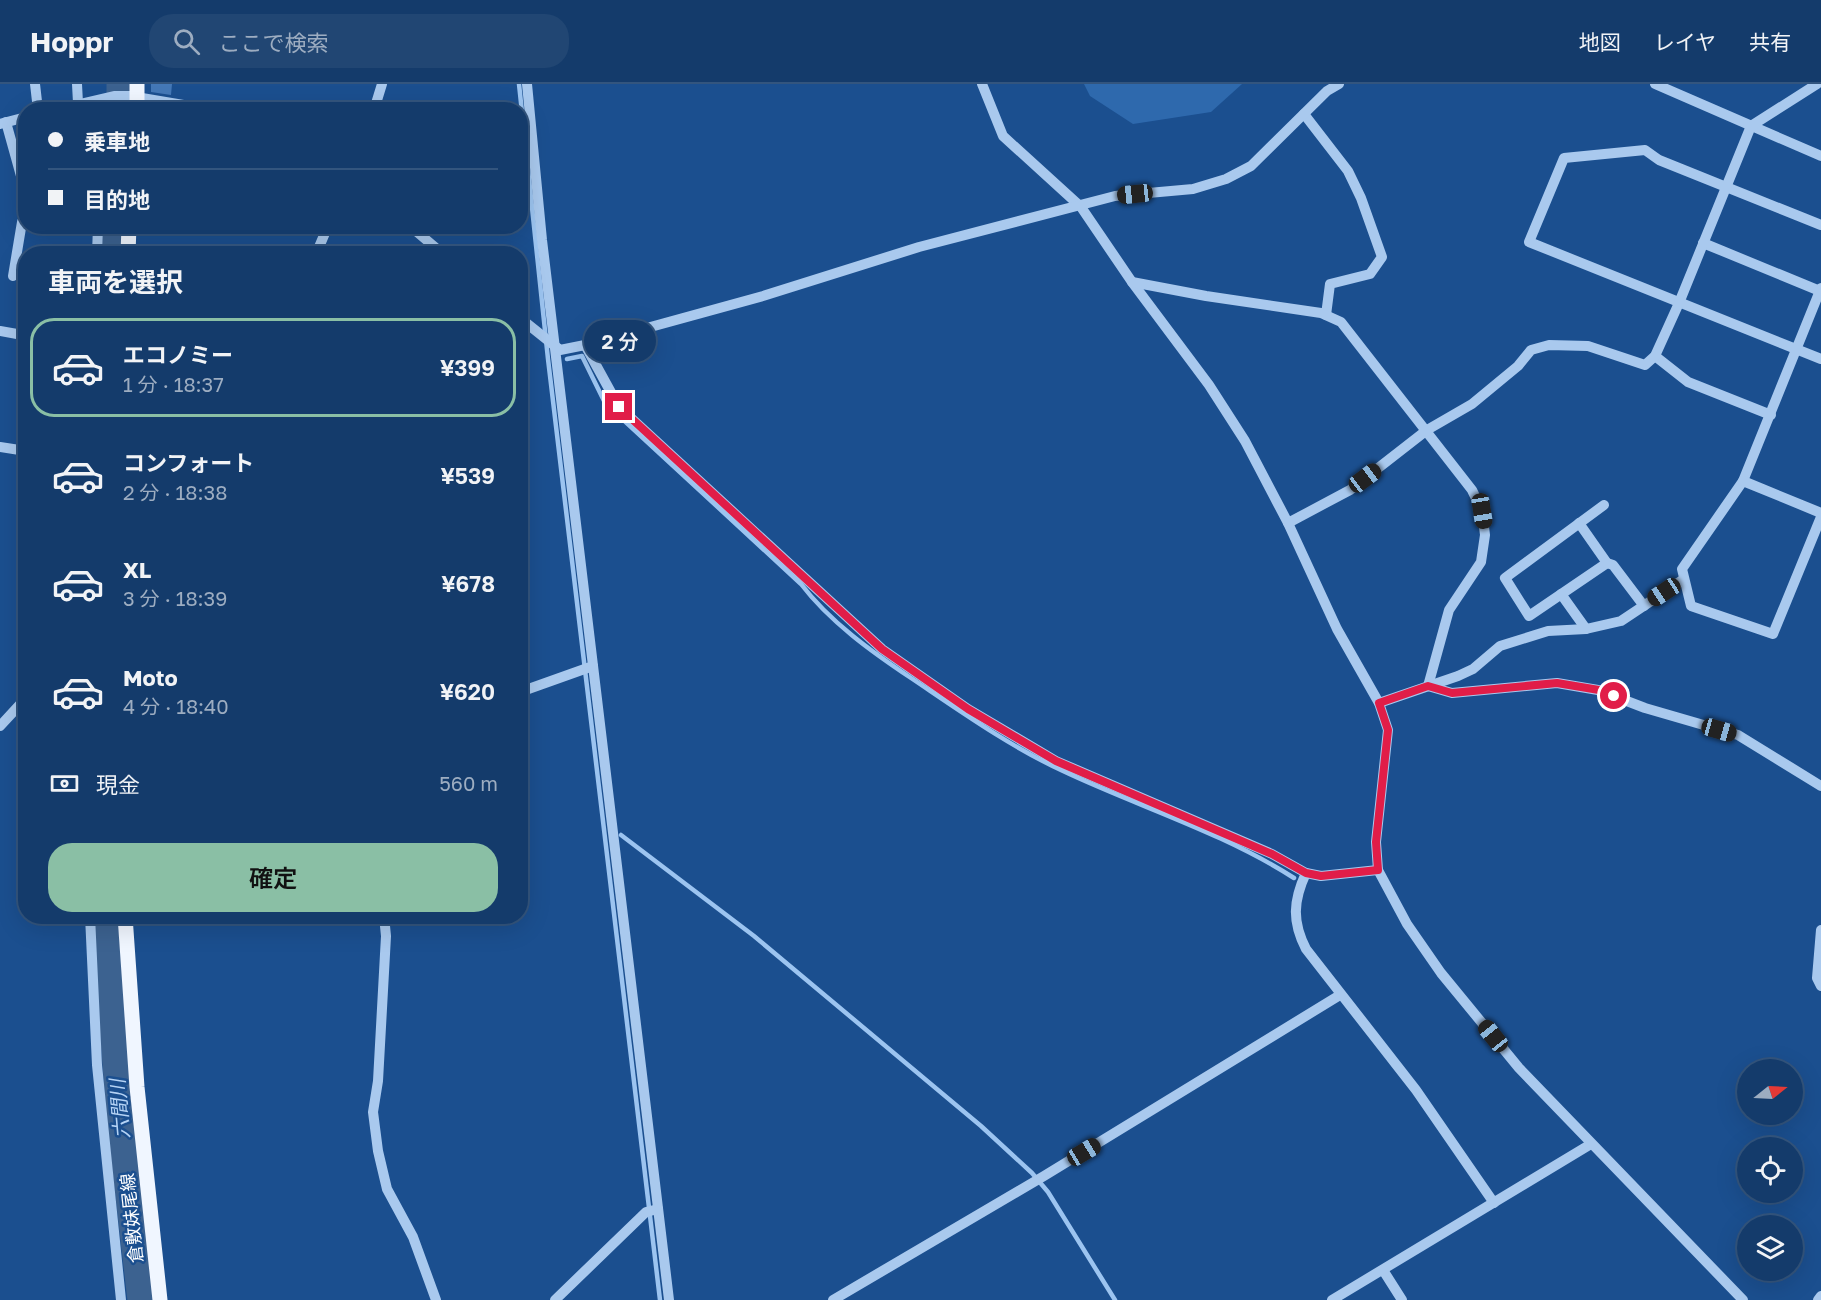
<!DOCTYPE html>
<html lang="ja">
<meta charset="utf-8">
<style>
:root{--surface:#143b6b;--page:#214673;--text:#f1f3f6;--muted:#9dadc1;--line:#33557e;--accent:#8abfa5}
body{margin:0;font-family:"Golos Text","Noto Sans JP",sans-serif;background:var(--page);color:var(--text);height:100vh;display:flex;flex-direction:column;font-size:22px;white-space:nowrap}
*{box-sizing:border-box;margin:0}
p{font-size:20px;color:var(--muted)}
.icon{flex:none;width:33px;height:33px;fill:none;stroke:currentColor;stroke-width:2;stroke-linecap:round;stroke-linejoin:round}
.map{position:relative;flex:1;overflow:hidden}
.panel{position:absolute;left:18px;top:162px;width:510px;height:678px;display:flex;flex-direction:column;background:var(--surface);border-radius:24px;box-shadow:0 6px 24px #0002,0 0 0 2px var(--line)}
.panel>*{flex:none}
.banner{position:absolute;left:18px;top:18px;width:510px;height:132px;border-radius:24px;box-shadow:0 6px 24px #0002,0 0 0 2px var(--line);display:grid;align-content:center;height:132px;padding:0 30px;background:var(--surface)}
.needle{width:39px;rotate:72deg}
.controls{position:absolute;left:1737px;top:975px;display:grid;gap:12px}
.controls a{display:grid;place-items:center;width:66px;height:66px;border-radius:50%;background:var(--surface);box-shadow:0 6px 24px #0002,0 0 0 2px var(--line);font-size:30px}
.end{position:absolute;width:27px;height:27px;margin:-14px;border:8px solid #e11d48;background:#fff;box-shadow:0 0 0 3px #fff}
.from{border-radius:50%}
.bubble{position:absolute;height:42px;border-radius:21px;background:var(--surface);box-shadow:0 6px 24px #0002,0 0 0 2px var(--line);font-size:20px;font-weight:600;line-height:42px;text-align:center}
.car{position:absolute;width:18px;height:36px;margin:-18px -9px;border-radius:8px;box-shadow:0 0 4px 2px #0007;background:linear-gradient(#222 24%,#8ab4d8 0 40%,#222 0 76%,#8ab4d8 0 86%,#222 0)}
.banner b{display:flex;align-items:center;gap:21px;height:57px;font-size:22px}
.banner b+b{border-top:2px solid var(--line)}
.banner i{width:15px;height:15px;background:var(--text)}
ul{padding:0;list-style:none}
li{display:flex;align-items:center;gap:18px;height:99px;margin:0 12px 9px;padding:0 18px;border:3px solid transparent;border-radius:24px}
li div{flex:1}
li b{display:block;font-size:22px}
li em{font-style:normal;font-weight:600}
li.active{border-color:var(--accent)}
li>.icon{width:54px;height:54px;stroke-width:1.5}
h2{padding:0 30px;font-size:27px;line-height:72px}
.pay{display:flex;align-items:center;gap:15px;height:66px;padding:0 30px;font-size:22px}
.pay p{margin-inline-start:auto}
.primary-button{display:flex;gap:12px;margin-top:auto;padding:12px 30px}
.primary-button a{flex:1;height:69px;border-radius:24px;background:var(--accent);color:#111;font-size:24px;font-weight:600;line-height:69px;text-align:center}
header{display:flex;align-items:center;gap:36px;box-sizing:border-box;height:84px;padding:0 30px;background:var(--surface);border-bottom:2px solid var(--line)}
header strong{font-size:28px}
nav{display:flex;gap:33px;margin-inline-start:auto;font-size:21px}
.search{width:420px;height:54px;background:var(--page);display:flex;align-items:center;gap:15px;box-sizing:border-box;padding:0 21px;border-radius:24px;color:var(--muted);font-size:22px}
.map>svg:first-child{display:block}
.green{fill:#2e69ad}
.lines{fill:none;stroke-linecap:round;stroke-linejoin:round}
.stream{stroke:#9cc4f0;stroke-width:4.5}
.river{stroke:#3c6290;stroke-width:27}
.building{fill:#4478b7}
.minor{stroke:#a9c9ee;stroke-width:10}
.major{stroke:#f0f6ff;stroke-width:15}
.route{stroke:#e11d48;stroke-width:8}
.labels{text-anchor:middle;stroke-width:5;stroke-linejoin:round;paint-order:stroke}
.street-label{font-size:18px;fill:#fff;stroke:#1b4f8f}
.water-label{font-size:20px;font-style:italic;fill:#b5d3f5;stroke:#1b4f8f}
</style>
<header>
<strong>Hoppr</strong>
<div class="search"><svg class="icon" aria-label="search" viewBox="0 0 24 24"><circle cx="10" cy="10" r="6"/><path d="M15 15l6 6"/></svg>ここで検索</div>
<nav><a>地図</a><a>レイヤ</a><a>共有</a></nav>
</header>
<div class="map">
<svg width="1821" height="1216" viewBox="0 0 1821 1216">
<rect width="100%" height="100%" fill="#1b4f8f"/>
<polygon class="green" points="1084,0 1242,0 1211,28 1133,40 1090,12"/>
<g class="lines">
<g class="stream">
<polyline points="519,0 548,275 660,1216"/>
<path d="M567 275 582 272 609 327 617 330 801 500C830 538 872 568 911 594 960 627 1009 662 1063 687 1139 723 1222 748 1294 794"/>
<polyline points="621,751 754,852 981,1042 1032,1089 1048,1108 1115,1216"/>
</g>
<g class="river">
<polyline points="120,0 120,26"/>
<polyline points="115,170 116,142"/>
<polyline points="104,832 121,1043 141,1216"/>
</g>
</g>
<polygon class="building" points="151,0 172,0 171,11 151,8"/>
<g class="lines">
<g class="minor">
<polyline points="35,0 38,26"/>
<polyline points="77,0 78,19"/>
<polyline points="527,0 542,156 669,1216"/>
<polyline points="982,0 1003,52 1081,123 1132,198 1209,301 1245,357 1288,439 1337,545 1379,619 1388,646 1376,758 1378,786 1407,840 1441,889 1519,984 1743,1216"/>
<polyline points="1655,0 1821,72"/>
<polyline points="54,26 114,12 130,12 213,26"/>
<polyline points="374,26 382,0"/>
<polyline points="1304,30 1348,87 1361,114 1382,173 1370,190 1330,200 1326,231"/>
<polyline points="6,38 26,110"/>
<polyline points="0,40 26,33"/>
<polyline points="1821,141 1659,76 1645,66 1564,74 1529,158 1821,275"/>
<polyline points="410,142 443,170"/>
<polyline points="1703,159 1820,207"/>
<polyline points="97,170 98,142"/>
<polyline points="316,170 328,142"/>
<polyline points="13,192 22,138 26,138"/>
<polyline points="1132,198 1206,212 1321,229 1341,238 1472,406 1482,427 1485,451 1481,478 1449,526 1428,602"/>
<polyline points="1821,204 1743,397 1682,485 1691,522 1773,550 1821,433"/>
<polyline points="520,234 560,266 585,261 763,212 919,163 1115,112 1193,105 1226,95 1251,82 1327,7 1339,0"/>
<polyline points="0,247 17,250"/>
<polyline points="585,261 619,323 882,565 968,625 1056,677 1272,770 1306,789 1321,792 1378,786"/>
<polyline points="1655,272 1688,298 1771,331"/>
<polyline points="0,363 26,367"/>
<polyline points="1743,397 1821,429"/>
<polyline points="1604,421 1505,494 1529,532 1607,479"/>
<polyline points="1288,439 1350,406 1427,346 1472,320 1518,282 1531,266 1549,261 1588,262 1645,281 1655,272 1679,219 1751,42 1817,0"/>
<polyline points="1579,439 1607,479 1613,481 1644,522"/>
<polyline points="1561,510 1586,545"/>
<polyline points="1428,602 1452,609 1557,599 1598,606 1645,624 1738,651 1821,702"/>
<polyline points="520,608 593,582"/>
<polyline points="1379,619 1458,592 1473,585 1500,562 1548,547 1586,545 1621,537 1684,495"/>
<polyline points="0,642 26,614"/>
<path d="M1306 789C1293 817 1292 838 1306 865L1416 1006 1494 1119"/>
<polyline points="90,832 97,981 121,1216"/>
<polyline points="384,832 386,852 378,997 373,1028 378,1067 387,1105 413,1153 436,1216"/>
<polyline points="1821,846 1817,894 1821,902"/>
<polyline points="1383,1186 1402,1216"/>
<polyline points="555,1216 646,1128 658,1125"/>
<polyline points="833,1216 1044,1092 1340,911"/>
<polyline points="1332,1216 1591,1060"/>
<polyline points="1818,1216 1821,1212"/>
</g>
<g class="major">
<polyline points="137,26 137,0"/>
<polyline points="128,170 129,142"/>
<polyline points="125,832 137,1003 160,1216"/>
</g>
</g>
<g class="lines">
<polyline class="route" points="619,323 882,565 968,625 1056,677 1272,770 1306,789 1321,792 1378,786 1376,758 1388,646 1379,619 1428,602 1452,609 1557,599 1599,606 1614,612"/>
</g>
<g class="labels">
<g class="street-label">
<text transform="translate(132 1134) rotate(-96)" y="6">倉敷妹尾線</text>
</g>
<g class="water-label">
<text transform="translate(120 1025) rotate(-95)" y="7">六間川</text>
</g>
</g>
</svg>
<div class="controls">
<a><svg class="needle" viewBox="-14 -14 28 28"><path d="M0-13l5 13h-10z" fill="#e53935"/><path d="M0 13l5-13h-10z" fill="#9dadc1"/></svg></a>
<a><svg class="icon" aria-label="locate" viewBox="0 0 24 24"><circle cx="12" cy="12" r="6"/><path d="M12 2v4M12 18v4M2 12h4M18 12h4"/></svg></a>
<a><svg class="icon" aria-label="layers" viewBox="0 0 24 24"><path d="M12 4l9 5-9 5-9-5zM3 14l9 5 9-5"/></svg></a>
</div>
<i class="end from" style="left:1614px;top:612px"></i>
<i class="end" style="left:619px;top:323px"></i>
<div class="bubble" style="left:584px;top:236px;width:72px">2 分</div>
<i class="car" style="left:1135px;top:110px;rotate:264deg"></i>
<i class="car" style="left:1365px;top:394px;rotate:53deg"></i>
<i class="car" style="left:1482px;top:427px;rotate:171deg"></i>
<i class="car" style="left:1664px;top:508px;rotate:237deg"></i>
<i class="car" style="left:1719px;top:646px;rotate:106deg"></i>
<i class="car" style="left:1493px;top:952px;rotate:321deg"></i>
<i class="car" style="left:1084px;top:1068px;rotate:59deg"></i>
<div class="banner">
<b><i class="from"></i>乗車地</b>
<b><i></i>目的地</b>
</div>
<section class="panel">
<h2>車両を選択</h2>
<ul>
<li class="active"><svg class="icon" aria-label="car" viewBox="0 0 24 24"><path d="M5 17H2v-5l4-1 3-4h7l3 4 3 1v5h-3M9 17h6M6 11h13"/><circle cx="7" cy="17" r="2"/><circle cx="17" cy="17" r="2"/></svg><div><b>エコノミー</b><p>1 分 · 18:37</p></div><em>¥399</em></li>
<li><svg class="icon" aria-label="car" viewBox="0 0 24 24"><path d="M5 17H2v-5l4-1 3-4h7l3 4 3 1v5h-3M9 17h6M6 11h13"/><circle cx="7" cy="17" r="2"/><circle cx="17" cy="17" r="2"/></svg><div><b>コンフォート</b><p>2 分 · 18:38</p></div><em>¥539</em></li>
<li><svg class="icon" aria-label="car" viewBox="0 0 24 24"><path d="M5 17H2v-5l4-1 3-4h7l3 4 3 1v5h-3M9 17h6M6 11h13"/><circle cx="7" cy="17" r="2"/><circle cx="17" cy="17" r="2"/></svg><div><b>XL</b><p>3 分 · 18:39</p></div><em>¥678</em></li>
<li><svg class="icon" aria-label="car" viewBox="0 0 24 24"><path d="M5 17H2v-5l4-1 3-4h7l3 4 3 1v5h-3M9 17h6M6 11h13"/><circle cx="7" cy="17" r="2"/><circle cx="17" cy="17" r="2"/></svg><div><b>Moto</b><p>4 分 · 18:40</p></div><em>¥620</em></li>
</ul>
<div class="pay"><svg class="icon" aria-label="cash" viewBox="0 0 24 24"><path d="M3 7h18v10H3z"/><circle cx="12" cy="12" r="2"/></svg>現金<p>560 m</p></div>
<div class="primary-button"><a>確定</a></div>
</section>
</div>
